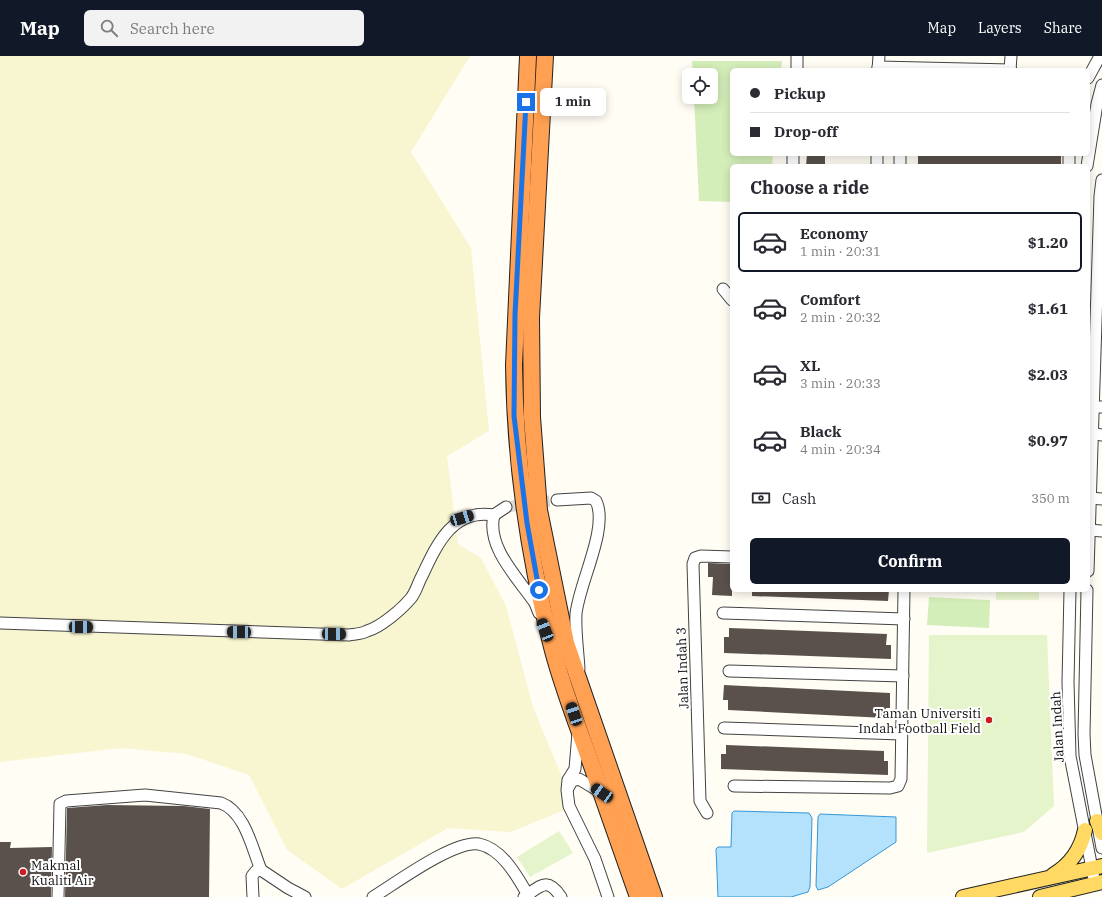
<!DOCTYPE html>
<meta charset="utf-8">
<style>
:root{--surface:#fff;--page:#f2f2f3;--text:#2b2b33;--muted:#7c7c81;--line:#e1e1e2;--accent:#111827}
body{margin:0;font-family:"IBM Plex Serif",serif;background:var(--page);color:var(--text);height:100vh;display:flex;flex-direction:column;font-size:15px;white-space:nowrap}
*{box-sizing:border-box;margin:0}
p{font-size:13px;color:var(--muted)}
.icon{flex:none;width:22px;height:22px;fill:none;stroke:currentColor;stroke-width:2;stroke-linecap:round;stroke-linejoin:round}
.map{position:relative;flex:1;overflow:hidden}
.panel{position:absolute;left:730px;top:108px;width:360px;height:428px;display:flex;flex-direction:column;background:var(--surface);border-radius:6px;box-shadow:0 2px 10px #0003}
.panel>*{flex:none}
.guide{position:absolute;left:730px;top:12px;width:360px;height:88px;border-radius:6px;box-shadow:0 2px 10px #0003;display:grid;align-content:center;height:88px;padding:0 20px;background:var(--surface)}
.buttons{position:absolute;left:682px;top:12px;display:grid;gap:8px}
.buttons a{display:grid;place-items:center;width:36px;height:36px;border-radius:6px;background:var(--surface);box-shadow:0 2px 10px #0003;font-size:20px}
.end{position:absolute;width:18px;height:18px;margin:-9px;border:5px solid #1a73e8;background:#fff;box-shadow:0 0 0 2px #fff}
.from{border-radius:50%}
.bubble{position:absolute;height:28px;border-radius:6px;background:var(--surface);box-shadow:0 2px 10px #0003;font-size:13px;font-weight:700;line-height:28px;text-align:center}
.car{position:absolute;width:12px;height:24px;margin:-12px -6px;border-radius:5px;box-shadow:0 0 3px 1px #0007;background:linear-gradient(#222 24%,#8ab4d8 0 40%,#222 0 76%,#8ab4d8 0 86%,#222 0)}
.guide b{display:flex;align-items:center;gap:14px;height:38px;font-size:15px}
.guide b+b{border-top:1px solid var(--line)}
.guide i{width:10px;height:10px;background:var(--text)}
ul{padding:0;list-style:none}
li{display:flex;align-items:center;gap:12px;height:60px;margin:0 8px 6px;padding:0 12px;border:2px solid transparent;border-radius:6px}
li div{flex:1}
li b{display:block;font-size:15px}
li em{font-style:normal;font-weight:700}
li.on{border-color:var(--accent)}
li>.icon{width:36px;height:36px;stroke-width:1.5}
h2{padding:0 20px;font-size:18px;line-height:48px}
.pay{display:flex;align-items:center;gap:10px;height:44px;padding:0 20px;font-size:15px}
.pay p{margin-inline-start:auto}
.cta{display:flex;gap:8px;margin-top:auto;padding:8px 20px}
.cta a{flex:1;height:46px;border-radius:6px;background:var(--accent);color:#fff;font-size:16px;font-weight:700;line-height:46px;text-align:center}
header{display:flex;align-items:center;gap:24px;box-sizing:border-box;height:56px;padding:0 20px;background:var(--accent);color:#fff}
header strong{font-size:19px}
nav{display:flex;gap:22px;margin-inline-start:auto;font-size:14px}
.search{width:280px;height:36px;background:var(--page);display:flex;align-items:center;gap:10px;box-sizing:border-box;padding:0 14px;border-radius:6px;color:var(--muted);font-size:15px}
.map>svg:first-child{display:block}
.farmland{fill:#f8f5d1}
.green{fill:#d4eeb9}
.pitch{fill:#e6f4cc}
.water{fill:#b4e1fb;stroke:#3497d8}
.building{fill:#5a514c}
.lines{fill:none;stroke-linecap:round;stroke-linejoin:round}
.minor-tunnel{stroke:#dbd9d2;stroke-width:11;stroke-dasharray:11 5.5;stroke-linecap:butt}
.minor-casing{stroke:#434343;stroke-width:13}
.major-casing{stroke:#212121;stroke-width:16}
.highway-casing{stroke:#212121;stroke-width:18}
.minor{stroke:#fff;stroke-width:11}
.major{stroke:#ffd964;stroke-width:14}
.highway{stroke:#ffa052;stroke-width:16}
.route{stroke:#1a73e8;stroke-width:5}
.poi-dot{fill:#cd1b24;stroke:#fff;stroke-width:1.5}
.labels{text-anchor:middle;stroke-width:4;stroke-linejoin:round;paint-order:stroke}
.street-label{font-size:13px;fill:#101010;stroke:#fff}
.poi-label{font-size:13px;fill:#101010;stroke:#fff;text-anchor:end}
</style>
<header>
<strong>Map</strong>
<div class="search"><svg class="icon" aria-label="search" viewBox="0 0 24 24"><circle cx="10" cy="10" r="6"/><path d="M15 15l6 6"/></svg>Search here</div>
<nav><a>Map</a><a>Layers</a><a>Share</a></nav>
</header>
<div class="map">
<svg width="1102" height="841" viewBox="0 0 1102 841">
<rect width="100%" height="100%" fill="#fffdf4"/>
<polygon class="farmland" points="0,0 470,0 411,96 471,192 489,375 447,400 458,488 481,502 506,550 533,651 574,750 511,776 448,772 342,833 287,794 249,719 187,698 121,692 0,706"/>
<g class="green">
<polygon points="692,5 782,5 781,14 732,14 732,98 773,98 772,110 732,110 732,146 699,145 694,41 711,41 711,19 693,19"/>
<polygon points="929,541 990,544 989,572 927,569"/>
</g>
<g class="pitch">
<rect x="996" y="534" width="43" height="10"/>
<polygon points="929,579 1047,579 1054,750 1024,776 927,797"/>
<polygon points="559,775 573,797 530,821 517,801"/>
</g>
<g class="water">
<polygon points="734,755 809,757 812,762 810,831 808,836 791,841 718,841 716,793 718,791 731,791 732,757"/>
<polygon points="820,758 896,761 896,786 828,831 818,834 816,830 818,761"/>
</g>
<g class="building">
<polygon points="807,98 825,98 825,110 806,110"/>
<polygon points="918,98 1061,99 1061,110 918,109"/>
<polygon points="708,507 732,508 732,540 712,539 713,521 708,521"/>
<polygon points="752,534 889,534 888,545 752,540"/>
<polygon points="729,572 887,578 886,589 891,589 891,603 724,597 724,581 729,581"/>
<polygon points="724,629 890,637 890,652 886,652 885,662 728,654 728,644 723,644"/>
<polygon points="726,689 884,695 884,705 888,705 888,719 721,713 721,698 726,698"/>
<polygon points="107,749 184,750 210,753 209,841 65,841 67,752"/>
<polygon points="0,786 11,786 10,792 52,791 51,841 0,841"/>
</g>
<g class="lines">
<polyline class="minor-tunnel" points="506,451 557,444"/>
<defs>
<g id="minor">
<polyline points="797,0 797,14"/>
<polyline points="878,11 1011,14"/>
<polyline points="878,14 879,0"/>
<polyline points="1010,14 1011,0"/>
<polyline points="1088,22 1100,0"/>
<polyline points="793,110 793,98"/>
<polyline points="877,110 877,98"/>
<polyline points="900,110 900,98"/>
<polyline points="1069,110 1069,98"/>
<polyline points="1087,110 1097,48 1102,29"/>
<polyline points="723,233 732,244"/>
<polyline points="1092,351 1102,351"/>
<polyline points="1091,377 1102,379"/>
<polyline points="1090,442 1102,443"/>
<path d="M557 444 591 442 596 445C609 472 579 527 576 558 575 575 578 595 579 613"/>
<path d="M494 459C486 491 518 522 535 547L539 557"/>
<polyline points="1089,474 1102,475"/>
<polyline points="1088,515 1100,140 1102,124"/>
<polyline points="1070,534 1068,626 1070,700 1095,828"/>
<polyline points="1087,534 1084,678 1085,699 1102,792"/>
<polyline points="723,557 904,563"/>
<path d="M0 567 349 579C355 578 362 578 367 575 381 571 402 553 411 542 416 536 418 527 422 520 437 488 453 452 494 459L506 451"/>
<polyline points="729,615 903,620"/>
<polyline points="724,672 901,678"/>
<polyline points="578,677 575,713 568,724 567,734 569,750 595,803 608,841"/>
<polyline points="734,730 890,732 898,730 901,723 904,534"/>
<polyline points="568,732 572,725 579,723 602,737"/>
<polyline points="707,757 700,745 693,508 695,502 701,500 732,501"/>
<path d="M58 841 60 748 66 745 145 739 221 747C245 756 252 792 261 814"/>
<polyline points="253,841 252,820 256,815 261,814 288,832 305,841"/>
<path d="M373 841C396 827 454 784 479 788 503 793 518 822 529 841"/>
<path d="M524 841C541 830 547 820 561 841"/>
</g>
<g id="major">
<polyline points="1097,765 1102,777"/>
<path d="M1053 819C1070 809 1081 793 1085 774"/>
<polyline points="963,841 1102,810"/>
<polyline points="1040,841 1102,826"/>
</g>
<g id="highway">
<path d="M528 0 514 309C515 402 528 496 551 587 560 624 574 660 587 696 604 744 621 792 638 841"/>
<polyline points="545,0 531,262 532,361 539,454 566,587 654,841"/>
</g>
</defs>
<use href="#minor" class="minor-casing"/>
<use href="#major" class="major-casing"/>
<use href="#highway" class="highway-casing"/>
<use href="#minor" class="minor"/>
<use href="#major" class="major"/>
<use href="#highway" class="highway"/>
</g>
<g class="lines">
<polyline class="route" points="526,46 515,259 514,360 527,467 539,534"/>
</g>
<g class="poi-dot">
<circle cx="989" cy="664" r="4"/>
<circle cx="23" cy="816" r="4"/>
</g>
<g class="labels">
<g class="street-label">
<text transform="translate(682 612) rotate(-92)" y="5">Jalan Indah 3</text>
<text transform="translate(1057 671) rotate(-93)" y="5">Jalan Indah</text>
</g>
<g class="poi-label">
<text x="981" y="662">Taman Universiti<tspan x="981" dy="15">Indah Football Field</tspan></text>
<text x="31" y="814" text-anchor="start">Makmal<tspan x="31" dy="15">Kualiti Air</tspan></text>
</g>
</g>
</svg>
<div class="buttons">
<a><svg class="icon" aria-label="locate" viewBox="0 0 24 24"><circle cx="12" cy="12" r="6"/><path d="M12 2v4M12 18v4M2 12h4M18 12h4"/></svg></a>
</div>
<i class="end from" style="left:539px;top:534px"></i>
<i class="end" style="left:526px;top:46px"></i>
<div class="bubble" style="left:540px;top:32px;width:66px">1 min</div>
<i class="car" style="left:462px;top:462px;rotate:73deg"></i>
<i class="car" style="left:81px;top:571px;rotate:91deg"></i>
<i class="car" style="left:545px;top:574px;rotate:338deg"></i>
<i class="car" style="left:239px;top:576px;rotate:271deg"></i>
<i class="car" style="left:334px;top:578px;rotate:91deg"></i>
<i class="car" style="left:574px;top:658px;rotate:341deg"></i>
<i class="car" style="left:602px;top:737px;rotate:304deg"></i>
<div class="guide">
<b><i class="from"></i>Pickup</b>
<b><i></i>Drop-off</b>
</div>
<section class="panel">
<h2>Choose a ride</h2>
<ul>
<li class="on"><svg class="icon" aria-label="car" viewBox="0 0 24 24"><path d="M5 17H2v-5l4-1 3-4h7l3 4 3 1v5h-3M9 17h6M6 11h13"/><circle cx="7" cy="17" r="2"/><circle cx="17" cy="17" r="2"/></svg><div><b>Economy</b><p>1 min · 20:31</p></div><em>$1.20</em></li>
<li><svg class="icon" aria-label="car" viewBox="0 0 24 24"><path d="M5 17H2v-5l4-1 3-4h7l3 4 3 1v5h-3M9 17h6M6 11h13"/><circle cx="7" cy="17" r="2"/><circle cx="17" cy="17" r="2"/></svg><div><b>Comfort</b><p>2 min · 20:32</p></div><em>$1.61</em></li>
<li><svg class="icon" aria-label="car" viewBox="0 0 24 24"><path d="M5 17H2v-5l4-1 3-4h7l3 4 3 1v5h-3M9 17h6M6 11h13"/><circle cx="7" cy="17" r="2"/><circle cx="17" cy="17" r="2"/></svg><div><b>XL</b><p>3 min · 20:33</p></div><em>$2.03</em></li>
<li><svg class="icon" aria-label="car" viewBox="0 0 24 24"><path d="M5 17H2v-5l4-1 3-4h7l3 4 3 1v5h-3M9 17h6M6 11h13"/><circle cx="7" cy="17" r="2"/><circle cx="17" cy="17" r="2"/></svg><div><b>Black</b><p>4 min · 20:34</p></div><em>$0.97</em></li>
</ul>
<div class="pay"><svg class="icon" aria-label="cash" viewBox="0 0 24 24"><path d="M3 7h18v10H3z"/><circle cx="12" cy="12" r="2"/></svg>Cash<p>350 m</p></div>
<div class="cta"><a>Confirm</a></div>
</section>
</div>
